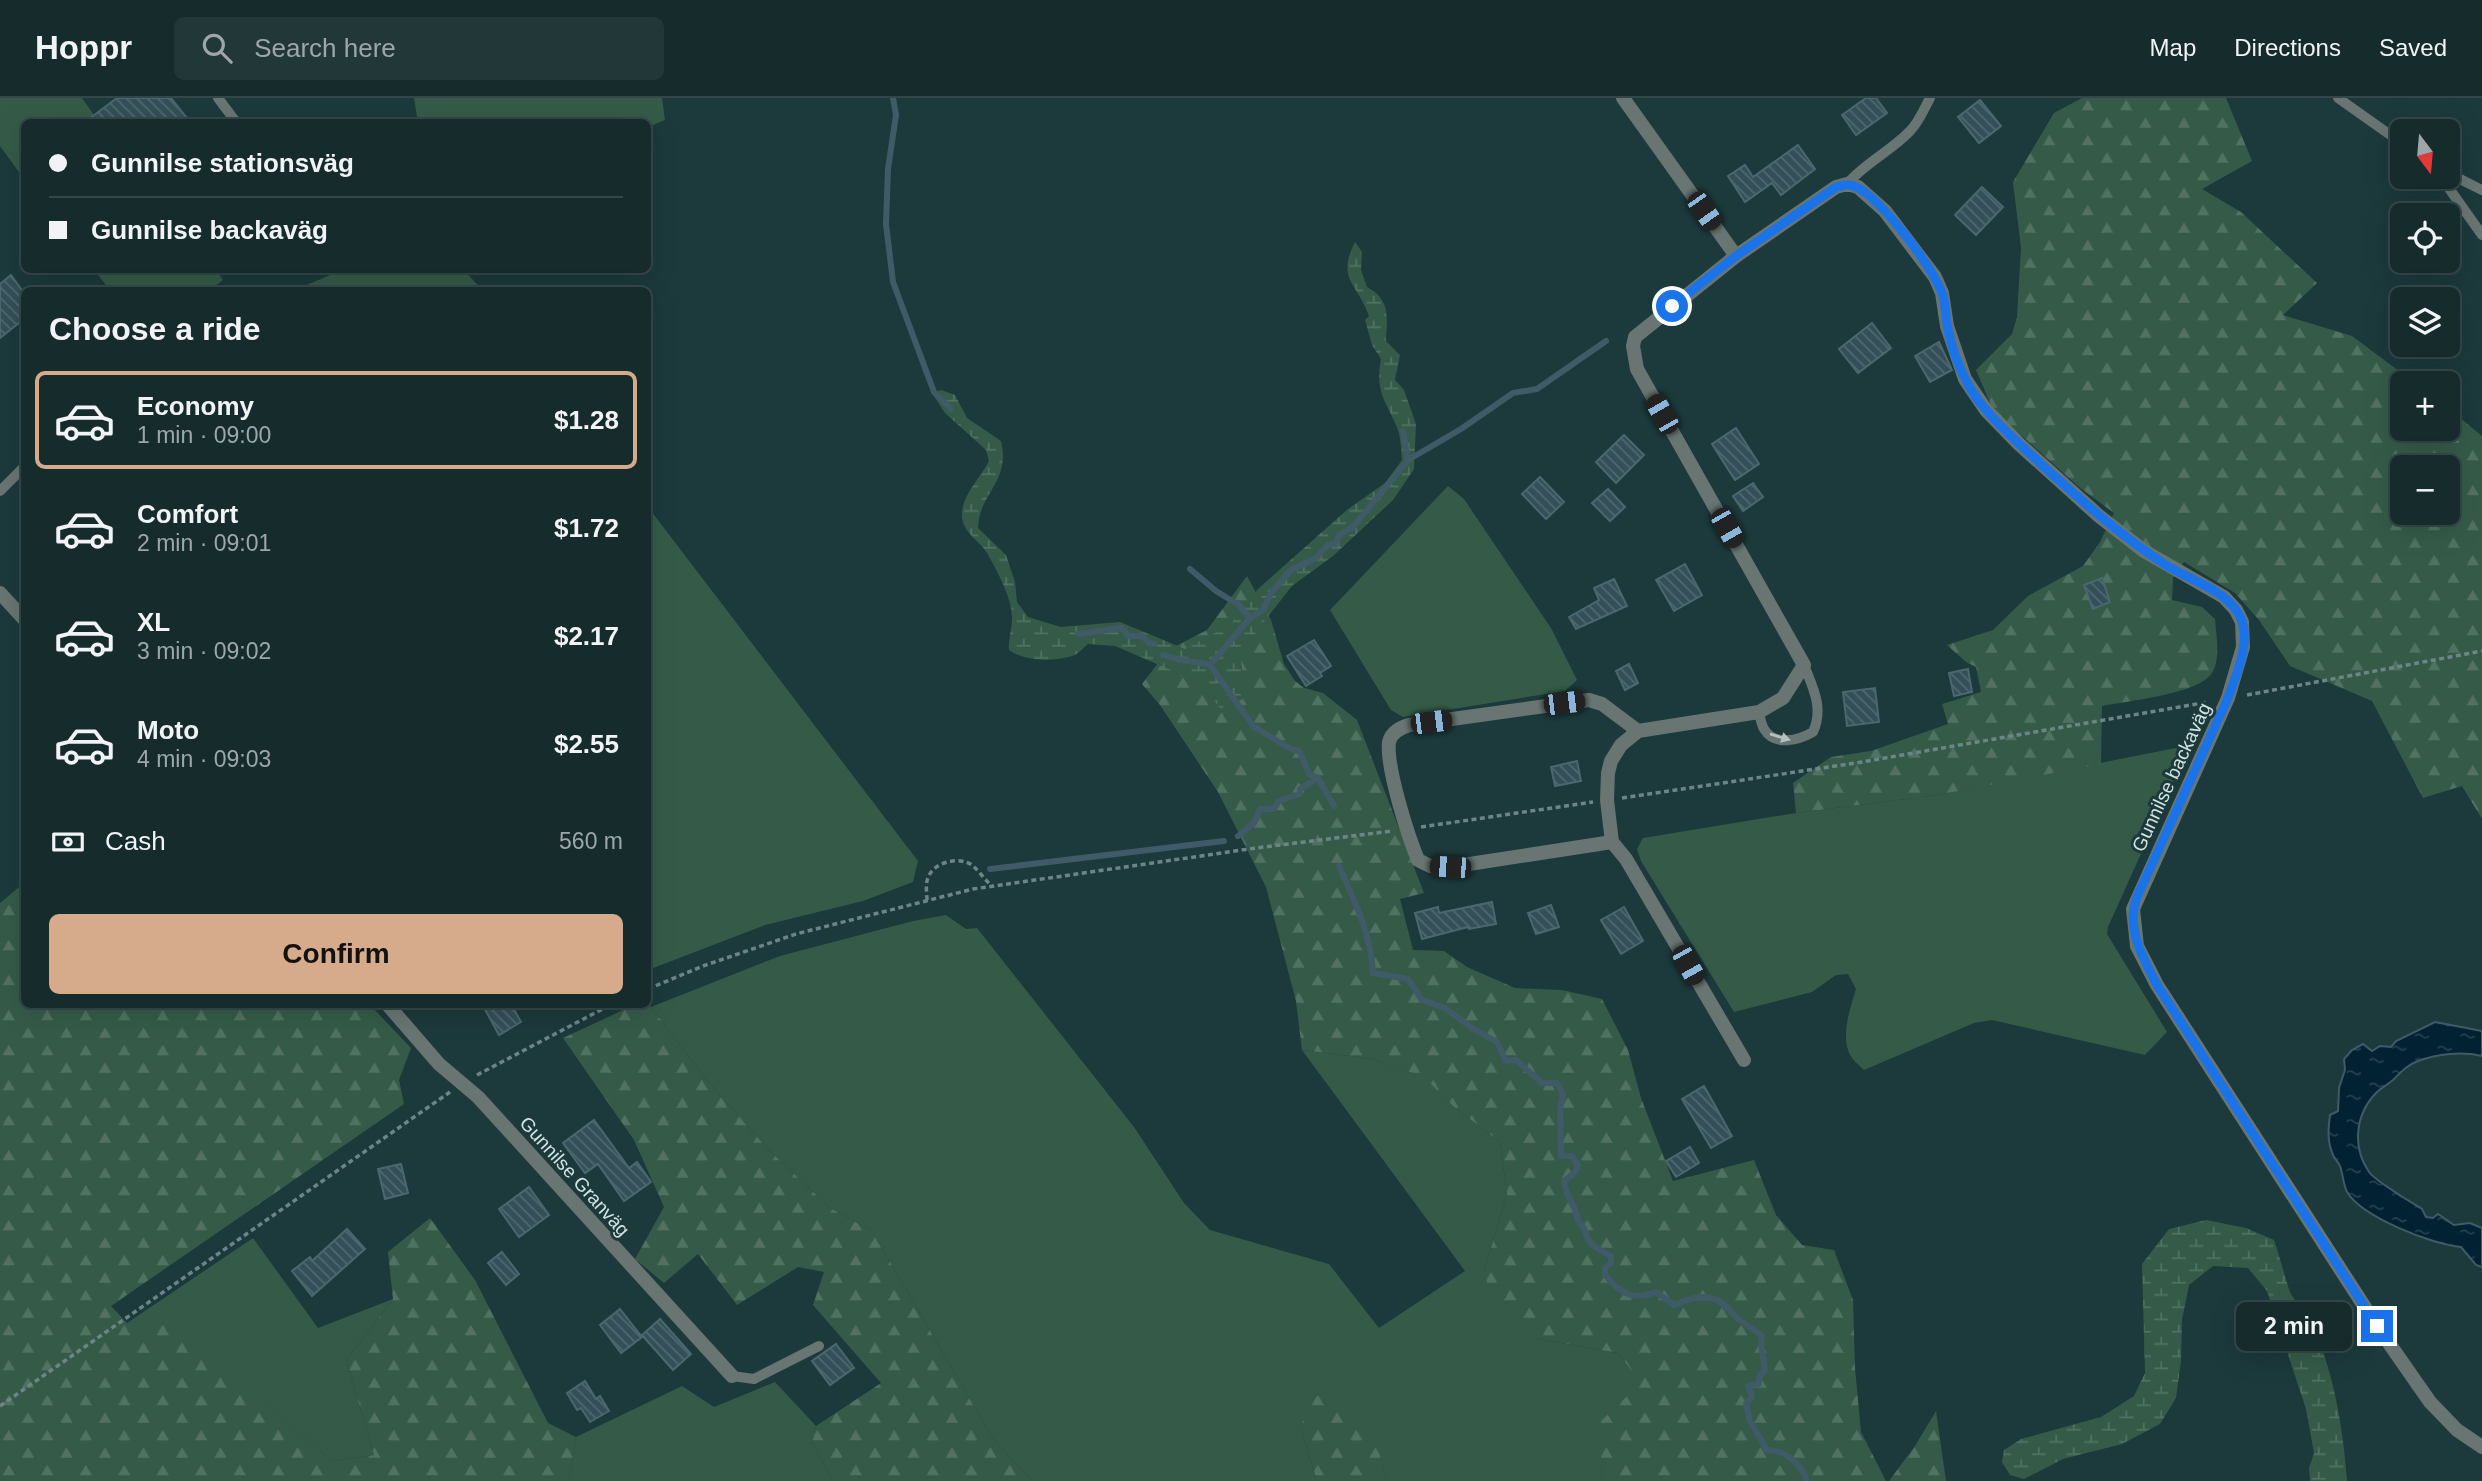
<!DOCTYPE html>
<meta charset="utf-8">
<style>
:root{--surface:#152b2c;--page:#223738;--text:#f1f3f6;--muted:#9da7a9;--line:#344748;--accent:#d6ab8b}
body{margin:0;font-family:Arial,sans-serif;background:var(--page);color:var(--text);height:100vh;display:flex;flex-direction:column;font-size:26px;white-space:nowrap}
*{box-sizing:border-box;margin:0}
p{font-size:23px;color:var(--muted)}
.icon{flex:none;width:38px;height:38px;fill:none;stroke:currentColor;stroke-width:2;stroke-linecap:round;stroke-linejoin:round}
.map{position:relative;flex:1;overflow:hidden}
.panel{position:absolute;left:21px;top:189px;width:630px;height:721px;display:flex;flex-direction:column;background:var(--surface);border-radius:10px;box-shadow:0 7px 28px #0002,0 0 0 2px var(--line)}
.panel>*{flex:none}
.banner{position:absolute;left:21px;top:21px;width:630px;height:154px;border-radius:10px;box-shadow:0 7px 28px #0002,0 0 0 2px var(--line);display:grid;align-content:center;height:154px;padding:0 28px;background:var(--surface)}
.needle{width:46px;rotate:164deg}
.buttons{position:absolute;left:2390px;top:21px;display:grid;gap:14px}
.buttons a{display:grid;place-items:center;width:70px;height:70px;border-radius:10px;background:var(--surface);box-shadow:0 7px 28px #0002,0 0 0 2px var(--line);font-size:35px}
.end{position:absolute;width:32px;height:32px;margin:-16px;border:9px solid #1a73e8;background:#fff;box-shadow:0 0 0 4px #fff}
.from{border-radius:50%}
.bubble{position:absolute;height:49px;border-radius:10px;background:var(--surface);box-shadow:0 7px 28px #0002,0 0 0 2px var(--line);font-size:23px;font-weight:700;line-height:49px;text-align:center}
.car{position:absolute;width:21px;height:42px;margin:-21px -10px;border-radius:9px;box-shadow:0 0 5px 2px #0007;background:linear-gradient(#222 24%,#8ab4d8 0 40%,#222 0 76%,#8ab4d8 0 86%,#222 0)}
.banner b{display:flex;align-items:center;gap:24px;height:66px;font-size:26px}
.banner b+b{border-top:2px solid var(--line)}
.banner i{width:18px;height:18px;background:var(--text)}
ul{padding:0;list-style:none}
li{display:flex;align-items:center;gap:21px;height:98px;margin:0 14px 10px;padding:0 14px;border:4px solid transparent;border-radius:10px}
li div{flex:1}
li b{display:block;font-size:26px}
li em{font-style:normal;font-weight:700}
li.current{border-color:var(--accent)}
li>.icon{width:63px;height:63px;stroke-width:1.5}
h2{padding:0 28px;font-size:32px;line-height:84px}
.pay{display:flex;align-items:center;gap:18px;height:77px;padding:0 28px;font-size:26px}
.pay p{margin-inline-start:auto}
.action{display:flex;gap:14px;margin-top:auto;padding:14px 28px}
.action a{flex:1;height:80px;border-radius:10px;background:var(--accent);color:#111;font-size:28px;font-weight:700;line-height:80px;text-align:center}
header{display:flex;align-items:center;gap:42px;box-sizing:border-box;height:98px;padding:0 35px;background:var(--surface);border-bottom:2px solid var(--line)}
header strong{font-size:33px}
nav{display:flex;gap:38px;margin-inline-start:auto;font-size:24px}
.search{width:490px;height:63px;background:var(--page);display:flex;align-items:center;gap:18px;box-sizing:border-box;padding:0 24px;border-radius:10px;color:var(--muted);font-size:26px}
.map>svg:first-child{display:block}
.green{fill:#355b48}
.forest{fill:url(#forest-firs);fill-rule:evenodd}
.wetland{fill:url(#wetland-marsh)}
.water{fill:url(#water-ripples);stroke:#405b67;stroke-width:2}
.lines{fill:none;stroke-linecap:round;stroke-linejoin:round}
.stream{stroke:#405b67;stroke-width:6}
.building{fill:url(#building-back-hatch);stroke:#4b676f;stroke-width:2}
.path{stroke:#6d8586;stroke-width:3.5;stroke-dasharray:5 3.5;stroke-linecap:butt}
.service{stroke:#687572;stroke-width:10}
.minor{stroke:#687572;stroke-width:14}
.oneway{fill:#b2c2c1}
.route{stroke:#1a73e8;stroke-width:9}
.labels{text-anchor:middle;stroke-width:6;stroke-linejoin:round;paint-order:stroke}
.street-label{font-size:19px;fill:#d2e3e3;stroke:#1c393b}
</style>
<header>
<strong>Hoppr</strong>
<div class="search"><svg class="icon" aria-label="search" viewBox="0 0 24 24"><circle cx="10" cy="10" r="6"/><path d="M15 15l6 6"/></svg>Search here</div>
<nav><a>Map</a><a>Directions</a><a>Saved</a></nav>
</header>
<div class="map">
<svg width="2482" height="1383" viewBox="0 0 2482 1383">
<defs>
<pattern id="forest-firs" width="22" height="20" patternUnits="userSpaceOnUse" patternTransform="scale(1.75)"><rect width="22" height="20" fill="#355b48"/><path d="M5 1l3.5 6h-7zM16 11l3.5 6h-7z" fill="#517262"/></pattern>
<pattern id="wetland-marsh" width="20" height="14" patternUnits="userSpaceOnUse" patternTransform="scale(1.75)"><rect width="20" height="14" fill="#355b48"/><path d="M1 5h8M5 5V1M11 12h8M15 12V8" fill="none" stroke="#517262"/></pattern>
<pattern id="water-ripples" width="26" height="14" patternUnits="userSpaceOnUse" patternTransform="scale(1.75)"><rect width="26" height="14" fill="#022132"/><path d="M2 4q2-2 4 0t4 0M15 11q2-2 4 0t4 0" fill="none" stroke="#264150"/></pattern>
<pattern id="building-back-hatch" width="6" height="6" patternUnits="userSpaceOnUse" patternTransform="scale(1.75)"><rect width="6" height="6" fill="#344f57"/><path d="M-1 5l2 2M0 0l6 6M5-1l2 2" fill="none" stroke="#50686f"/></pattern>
</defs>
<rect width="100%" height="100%" fill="#1c393b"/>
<g class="green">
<polygon points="0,0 82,0 99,24 24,24 24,81 0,48"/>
<polygon points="414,0 662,0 665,22 648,29 648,24 418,24"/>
<polygon points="94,172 216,172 223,182 210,192 110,192"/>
<polygon points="342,172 464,172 482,192 295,192"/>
<polygon points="1448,388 1464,401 1551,530 1577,582 1565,593 1403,619 1391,612 1330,512"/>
<polygon points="648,409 918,763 913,784 863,803 765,827 648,872"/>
<path d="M2176 650 2185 658 2108 829 2107 836 2167 934 2145 957 1992 922 1974 925 1864 972C1861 969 1855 964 1852 960 1839 941 1850 911 1856 891L1848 876 1836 877 1812 894 1734 914 1641 763 1637 751 1643 740 1796 715 1937 697Z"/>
<polygon points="946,817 966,831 977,830 1134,1029 1184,1105 1210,1132 1329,1166 1379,1230 1465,1173 1302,952 1373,961 1425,979 1454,1009 1500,1044 1507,1096 1484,1173 1538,1241 1618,1255 1642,1285 1600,1325 1602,1383 1387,1383 1380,1357 1301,1331 1317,1383 1032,1383 993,1341 872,1133 830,1110 769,1052 705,980 651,909 780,858 913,823"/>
<polygon points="253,1140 318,1230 393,1201 346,1262 374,1357 332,1363 174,1222 127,1225"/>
<polygon points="775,1284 816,1328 812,1345 833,1383 569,1383 576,1339 682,1288 714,1309"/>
</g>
<g class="forest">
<path d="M2082 0H2226L2252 63 2202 91 2241 114 2317 185 2283 217 2352 238 2415 285H2403V331H2448V310L2482 338V721L2462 688 2423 700 2372 603 2290 568 2259 522 2235 495 2184 464 2173 480 2172 502 2202 509 2215 521C2216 536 2221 561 2212 575 2199 596 2127 603 2102 608L2101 666 1937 697 1796 715 1793 685 1831 659 1871 653 1948 626 1942 606 1981 594 1976 569 1966 564 1947 547 1993 532 2028 498 2083 468 2100 444 2114 415 2079 389 1993 312 1976 272 2012 236 2017 219 2021 150 2013 84 2054 15ZM2403 369H2448V415H2403Z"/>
<polygon points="1247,478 1271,522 1284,566 1295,583 1304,590 1323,595 1357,622 1424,795 1400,801 1413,852 1444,853 1467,869 1515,890 1562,892 1602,901 1628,952 1641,1000 1673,1083 1754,1062 1776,1117 1802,1147 1834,1152 1853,1202 1855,1270 1861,1334 1886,1383 1602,1383 1599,1325 1641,1285 1618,1255 1538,1241 1491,1200 1484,1173 1507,1096 1500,1044 1454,1009 1424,979 1373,961 1302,952 1296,903 1266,789 1218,694 1160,607 1142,586 1168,552 1207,532"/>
<polygon points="24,785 24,906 370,907 411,950 399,982 404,1006 111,1208 127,1225 174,1221 332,1363 374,1357 346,1262 393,1201 388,1154 430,1120 475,1182 548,1325 576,1339 569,1383 0,1383 0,805"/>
<polygon points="648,905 705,980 769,1052 830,1110 872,1133 993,1341 1032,1383 833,1383 812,1345 816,1328 881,1285 813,1207 824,1174 798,1169 737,1207 698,1156 664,1185 635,1161 664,1109 634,1042 563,940 634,907 648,906"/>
<polygon points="1331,1296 1366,1327 1380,1357 1387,1383 1317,1383 1301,1331 1309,1299"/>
<polygon points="1936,1313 1946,1383 1889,1383 1915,1348"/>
</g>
<g class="wetland">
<path d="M1355 144 1362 154 1361 172 1367 189C1391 202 1387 219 1386 243L1400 257 1395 282 1404 292 1416 326 1414 371 1393 402 1333 458 1292 488 1256 534 1241 563 1246 598 1224 615 1204 590 1166 570 1115 548 1088 546C1084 549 1079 555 1075 557 1056 564 1025 564 1009 552 1008 541 1012 531 1012 520 1012 499 997 473 987 455 978 441 961 434 962 415 963 396 981 379 989 363L986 352 945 315 932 295 941 292 955 297 967 320 1001 343C1011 384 979 395 978 430L1006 457 1015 484 1017 504 1028 519 1061 529 1120 524 1185 551 1230 527 1258 491 1348 411 1385 385 1402 362C1401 352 1401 339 1397 329 1385 302 1375 293 1381 261L1372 247 1365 222 1369 218C1357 184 1336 182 1355 144Z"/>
<path d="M2206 1122 2246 1130 2274 1142C2280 1159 2284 1177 2290 1194 2295 1205 2307 1213 2312 1225 2334 1276 2343 1328 2347 1383H2310L2309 1370 2314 1355 2306 1311 2267 1193 2248 1170 2213 1168 2189 1187 2182 1222 2181 1263 2176 1300 2160 1326 2122 1346 2063 1361 2024 1381 2010 1377 2002 1364 2004 1352 2021 1341 2101 1319 2134 1298 2145 1275 2142 1166 2169 1131Z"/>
</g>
<path class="water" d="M2435 924 2482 933V958C2462 953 2437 956 2418 963 2407 967 2401 974 2393 982 2387 987 2381 990 2376 995 2355 1017 2352 1049 2369 1074 2375 1083 2411 1104 2422 1111L2426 1119 2433 1120 2438 1116 2454 1127 2470 1125 2482 1130V1169L2476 1167 2461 1149C2433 1147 2362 1119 2347 1094 2343 1086 2343 1076 2340 1068 2339 1065 2335 1061 2334 1059 2327 1045 2328 1032 2330 1017L2338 1013 2339 990 2345 972 2344 961 2352 952 2363 946 2372 953 2380 948 2391 949 2396 943Z"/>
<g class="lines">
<g class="stream">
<polyline points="893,0 896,17 888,71 886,126 893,184 934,294 951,311"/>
<polyline points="1403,333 1408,362"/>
<polyline points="1190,471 1216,493 1239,507 1250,520"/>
<polyline points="1078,536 1122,530 1128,538 1142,538 1149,545 1154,546"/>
<path d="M1163 557C1179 563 1194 563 1210 567L1253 628 1287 649 1300 654 1309 676 1318 680 1334 708"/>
<polyline points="1210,567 1250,520 1263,512 1271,495 1291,472 1316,460 1328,447 1336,446 1339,437 1353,429 1408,362 1461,331 1513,295 1537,291 1606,243"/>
<polyline points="1238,738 1254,725 1260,711 1274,711 1279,703 1300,696 1300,691 1318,680"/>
<path d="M1339 768C1355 804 1371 836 1373 875L1408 881 1422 902 1445 910 1472 930 1497 944 1506 963 1516 962 1542 985H1557L1563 996 1560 1011 1561 1058H1572L1578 1068 1575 1074 1564 1083C1566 1102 1576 1105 1578 1123 1587 1130 1584 1137 1590 1144 1595 1151 1604 1154 1611 1158V1165L1605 1170V1177C1621 1196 1632 1203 1656 1194L1674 1207C1693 1199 1711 1193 1727 1209 1731 1213 1734 1218 1739 1222 1747 1227 1754 1231 1762 1238 1759 1250 1764 1260 1765 1272L1759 1279V1286L1748 1288 1752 1299 1746 1306 1750 1323 1767 1352C1786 1353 1800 1364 1807 1383"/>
<polyline points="990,771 1224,743"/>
</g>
</g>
<g class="building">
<polygon points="117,0 171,0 190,24 85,24"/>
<polygon points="1866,0 1876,0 1887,15 1856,37 1842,17"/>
<polygon points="1980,2 2001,28 1979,45 1958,19"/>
<polygon points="1798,47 1815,71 1781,97 1772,85 1745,104 1728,78 1745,67 1753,79"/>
<polygon points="1982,89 2003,109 1976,137 1955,117"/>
<polygon points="11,177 24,195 24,221 0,240 0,186"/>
<polygon points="1872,225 1891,250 1858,275 1839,251"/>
<polygon points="1939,244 1952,272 1930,284 1915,258"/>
<polygon points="1736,330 1759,366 1735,382 1712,346"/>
<polygon points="1624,337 1644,357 1616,385 1596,364"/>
<polygon points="1540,379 1564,404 1546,421 1522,396"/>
<polygon points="1753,385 1763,399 1743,413 1733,398"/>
<polygon points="1608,391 1625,409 1610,423 1592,405"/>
<polygon points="1685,466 1702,497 1674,513 1656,482"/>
<polygon points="2102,480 2110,504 2093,511 2084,487"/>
<polygon points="1614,481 1627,508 1576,531 1569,519 1599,502 1594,490"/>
<polygon points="1314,542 1331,568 1320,575 1322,578 1306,588 1287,558"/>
<polygon points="1629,566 1638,585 1625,592 1616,573"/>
<polygon points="1968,571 1972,594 1954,598 1949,575"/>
<polygon points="1875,590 1879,624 1847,628 1843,594"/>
<polygon points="1577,663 1581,683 1555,688 1551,669"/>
<polygon points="1492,804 1496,826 1469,831 1468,829 1422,841 1415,815 1438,809 1439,815"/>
<polygon points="1551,807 1559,829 1536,836 1528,815"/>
<polygon points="1624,809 1643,843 1621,856 1601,822"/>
<polygon points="482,906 511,906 521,924 499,937"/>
<polygon points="1704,988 1732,1038 1711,1050 1682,1001"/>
<polygon points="594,1022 629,1070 637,1064 651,1084 624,1103 598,1066 585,1075 563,1045"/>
<polygon points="1690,1049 1699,1065 1676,1079 1666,1063"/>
<polygon points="401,1066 408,1095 385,1101 378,1071"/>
<polygon points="529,1089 549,1117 519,1139 499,1111"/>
<polygon points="347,1131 365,1151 312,1198 292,1173 310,1159 312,1163"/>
<polygon points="502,1154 519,1176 506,1187 488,1165"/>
<polygon points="620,1211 642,1239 621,1255 600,1227"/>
<polygon points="660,1221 691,1256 673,1272 642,1237"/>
<polygon points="836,1246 854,1270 830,1287 812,1263"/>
<polygon points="585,1283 596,1301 600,1298 609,1313 590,1324 581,1310 577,1312 567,1295"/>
</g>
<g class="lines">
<g class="path">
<polyline points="2247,597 2482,553"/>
<polyline points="1622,700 1856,665 2208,604"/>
<polyline points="1421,729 1593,704"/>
<path d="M927 802C927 795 925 786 928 780 933 764 959 758 972 767 979 773 985 782 992 788"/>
<polyline points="648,891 703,868 796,836 973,791 1256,750 1392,733"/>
<polyline points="477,977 612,906"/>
<polyline points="0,1308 450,994"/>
</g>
<g class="service">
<polyline points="218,0 236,24"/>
<polyline points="2338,0 2403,46"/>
<polyline points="2448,75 2482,92"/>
<polyline points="2441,79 2482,137"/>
<path d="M1847 86C1865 65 1891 53 1910 33 1919 24 1924 11 1930 0"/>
<polyline points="0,393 24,369"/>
<path d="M1759 614C1760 619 1761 626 1764 631 1775 649 1799 642 1813 634 1824 610 1813 590 1804 567"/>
<polyline points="732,1278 754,1281 819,1248"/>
</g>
<g class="minor">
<polyline points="1623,0 1736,158"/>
<polyline points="0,495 24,521"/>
<path d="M1612 744 1450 769 1430 768 1418 762C1408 738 1386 669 1389 644 1391 634 1400 630 1409 627L1589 602 1602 606 1638 633"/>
<polyline points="387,906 439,966 478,999 732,1278"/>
<polyline points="1744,962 1626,761 1612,744 1607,702 1608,675 1611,663 1621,647 1638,633 1759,614 1783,600 1804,567 1637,271 1633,248 1635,239 1736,158 1836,89 1847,86 1858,89 1885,113 1935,179 1942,195 1947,228 1965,281 1986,312 2019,346 2099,418 2144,453 2224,499 2236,512 2242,524 2243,549 2228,600 2133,811 2137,848 2157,887 2377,1228 2430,1304 2457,1332 2482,1349"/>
</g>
</g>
<defs><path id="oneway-solid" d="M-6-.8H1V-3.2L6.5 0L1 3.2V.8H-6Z" transform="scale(1.75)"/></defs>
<use class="oneway" href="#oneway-solid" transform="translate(1780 639) rotate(17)"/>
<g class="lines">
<path class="route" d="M1672 208 1736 158 1836 89C1844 87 1849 85 1856 89 1881 100 1932 169 1942 195 1946 205 1945 215 1947 226 1952 255 1966 290 1986 312 2003 332 2024 350 2043 368 2082 403 2122 439 2166 467 2191 483 2231 493 2242 523 2250 547 2236 577 2228 600L2137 799C2125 831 2143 859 2157 887L2377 1228"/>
</g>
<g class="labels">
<g class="street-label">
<text transform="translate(2171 679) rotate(-65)" y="7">Gunnilse backaväg</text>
<text transform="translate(575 1078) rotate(48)" y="7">Gunnilse Granväg</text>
</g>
</g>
</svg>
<div class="buttons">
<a><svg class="needle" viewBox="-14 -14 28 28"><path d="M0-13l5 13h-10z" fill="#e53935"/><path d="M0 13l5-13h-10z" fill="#9da7a9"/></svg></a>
<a><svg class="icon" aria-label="locate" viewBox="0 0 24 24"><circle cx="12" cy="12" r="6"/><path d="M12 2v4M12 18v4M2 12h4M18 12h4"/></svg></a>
<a><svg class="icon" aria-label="layers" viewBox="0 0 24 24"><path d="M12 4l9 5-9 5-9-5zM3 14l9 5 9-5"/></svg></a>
<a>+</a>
<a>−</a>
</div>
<i class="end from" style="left:1672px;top:208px"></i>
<i class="end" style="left:2377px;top:1228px"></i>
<div class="bubble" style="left:2236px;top:1204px;width:116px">2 min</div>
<i class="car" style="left:1704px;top:113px;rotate:145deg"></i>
<i class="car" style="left:1662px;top:316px;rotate:330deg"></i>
<i class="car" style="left:1727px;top:430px;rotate:150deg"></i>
<i class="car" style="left:1564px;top:605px;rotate:83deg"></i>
<i class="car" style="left:1431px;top:624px;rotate:83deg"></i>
<i class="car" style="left:1450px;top:769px;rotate:273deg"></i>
<i class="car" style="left:1688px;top:867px;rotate:151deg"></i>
<div class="banner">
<b><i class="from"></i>Gunnilse stationsväg</b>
<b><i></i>Gunnilse backaväg</b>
</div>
<section class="panel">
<h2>Choose a ride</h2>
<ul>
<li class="current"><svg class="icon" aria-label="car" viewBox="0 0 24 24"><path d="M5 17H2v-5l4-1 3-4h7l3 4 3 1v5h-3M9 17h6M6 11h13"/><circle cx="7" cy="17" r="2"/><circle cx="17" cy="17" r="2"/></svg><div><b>Economy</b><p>1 min · 09:00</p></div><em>$1.28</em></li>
<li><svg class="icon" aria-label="car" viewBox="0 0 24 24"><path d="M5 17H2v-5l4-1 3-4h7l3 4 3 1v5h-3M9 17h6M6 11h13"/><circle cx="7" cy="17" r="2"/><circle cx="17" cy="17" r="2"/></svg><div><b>Comfort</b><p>2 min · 09:01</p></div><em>$1.72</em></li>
<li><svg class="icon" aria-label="car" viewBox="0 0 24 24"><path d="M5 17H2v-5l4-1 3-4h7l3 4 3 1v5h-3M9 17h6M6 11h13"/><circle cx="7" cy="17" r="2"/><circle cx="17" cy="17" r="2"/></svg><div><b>XL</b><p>3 min · 09:02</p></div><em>$2.17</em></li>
<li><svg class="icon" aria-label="car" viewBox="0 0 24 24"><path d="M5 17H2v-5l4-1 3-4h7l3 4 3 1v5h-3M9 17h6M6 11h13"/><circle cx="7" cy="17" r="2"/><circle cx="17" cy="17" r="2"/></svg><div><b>Moto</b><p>4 min · 09:03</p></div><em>$2.55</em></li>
</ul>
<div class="pay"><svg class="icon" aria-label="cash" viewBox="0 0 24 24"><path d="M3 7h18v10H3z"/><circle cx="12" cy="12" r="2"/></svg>Cash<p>560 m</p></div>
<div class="action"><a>Confirm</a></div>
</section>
</div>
